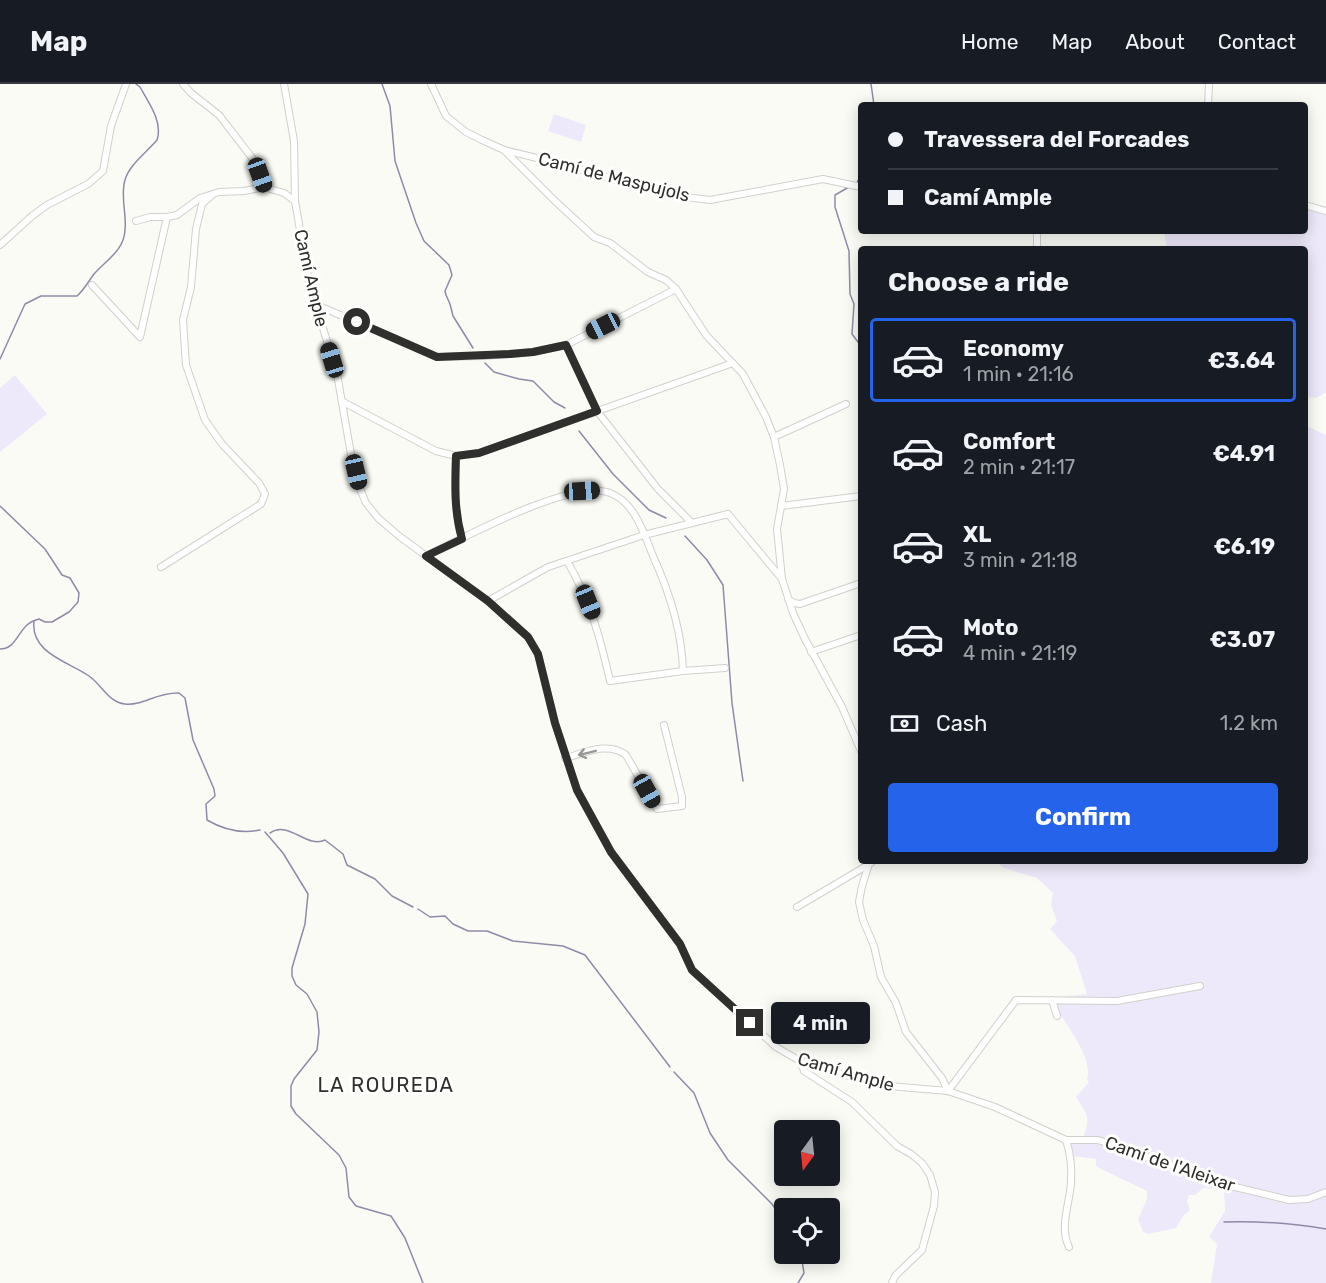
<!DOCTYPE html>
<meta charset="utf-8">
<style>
:root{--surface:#171b24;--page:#20242c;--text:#f1f3f6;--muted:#9ea1a6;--line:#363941;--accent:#2563eb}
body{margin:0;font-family:Rubik,sans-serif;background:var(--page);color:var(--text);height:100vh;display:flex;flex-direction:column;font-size:22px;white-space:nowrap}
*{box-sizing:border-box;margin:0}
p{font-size:20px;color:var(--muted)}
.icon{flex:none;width:33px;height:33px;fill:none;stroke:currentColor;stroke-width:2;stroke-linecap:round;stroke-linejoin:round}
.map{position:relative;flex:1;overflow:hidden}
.sheet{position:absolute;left:858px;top:162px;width:450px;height:618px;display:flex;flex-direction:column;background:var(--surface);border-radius:6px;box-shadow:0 3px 15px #0003}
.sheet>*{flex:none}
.top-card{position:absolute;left:858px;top:18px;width:450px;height:132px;border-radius:6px;box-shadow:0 3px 15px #0003;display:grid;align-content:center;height:132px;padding:0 30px;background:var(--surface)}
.needle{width:39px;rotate:195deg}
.controls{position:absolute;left:774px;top:1036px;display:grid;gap:12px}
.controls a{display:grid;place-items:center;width:66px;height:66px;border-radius:6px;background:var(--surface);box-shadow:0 3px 15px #0003;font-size:30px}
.end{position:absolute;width:27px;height:27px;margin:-14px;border:8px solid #2f2f2d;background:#fff;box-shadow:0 0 0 3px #fff}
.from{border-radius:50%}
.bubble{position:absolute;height:42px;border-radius:6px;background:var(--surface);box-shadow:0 3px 15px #0003;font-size:20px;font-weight:700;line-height:42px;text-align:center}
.car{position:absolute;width:18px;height:36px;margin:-18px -9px;border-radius:8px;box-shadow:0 0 4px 2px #0007;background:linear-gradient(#222 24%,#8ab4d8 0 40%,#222 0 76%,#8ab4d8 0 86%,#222 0)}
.top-card b{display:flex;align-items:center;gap:21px;height:57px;font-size:22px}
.top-card b+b{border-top:2px solid var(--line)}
.top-card i{width:15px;height:15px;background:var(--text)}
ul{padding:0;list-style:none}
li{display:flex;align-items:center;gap:18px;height:84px;margin:0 12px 9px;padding:0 18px;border:3px solid transparent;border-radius:6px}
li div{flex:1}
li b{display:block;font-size:22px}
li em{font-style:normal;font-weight:700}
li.on{border-color:var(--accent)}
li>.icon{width:54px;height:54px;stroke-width:1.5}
h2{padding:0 30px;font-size:27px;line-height:72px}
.pay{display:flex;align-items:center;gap:15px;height:66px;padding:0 30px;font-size:22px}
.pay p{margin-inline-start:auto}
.primary-button{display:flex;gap:12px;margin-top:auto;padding:12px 30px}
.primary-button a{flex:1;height:69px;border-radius:6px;background:var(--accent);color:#fff;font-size:24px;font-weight:700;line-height:69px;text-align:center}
header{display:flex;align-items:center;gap:36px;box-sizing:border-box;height:84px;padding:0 30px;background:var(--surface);border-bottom:2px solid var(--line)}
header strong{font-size:28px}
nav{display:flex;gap:33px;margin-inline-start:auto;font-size:21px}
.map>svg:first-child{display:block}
.green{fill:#eee9fa}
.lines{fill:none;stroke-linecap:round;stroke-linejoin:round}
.stream{stroke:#9289a8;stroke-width:1.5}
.minor-casing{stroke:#d0d0cc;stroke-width:8}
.minor{stroke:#fff;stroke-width:6}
.oneway{stroke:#979796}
.route{stroke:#2f2f2d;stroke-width:8}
.labels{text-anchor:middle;stroke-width:6;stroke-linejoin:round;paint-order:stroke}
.street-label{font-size:18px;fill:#2f2f2d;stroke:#fffffe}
.neighbourhood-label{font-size:20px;letter-spacing:1.5px;fill:#2f2f2d;stroke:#fffffe}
</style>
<header>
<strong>Map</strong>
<nav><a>Home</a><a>Map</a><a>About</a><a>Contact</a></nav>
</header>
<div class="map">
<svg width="1326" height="1199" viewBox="0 0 1326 1199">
<rect width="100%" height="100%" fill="#fbfbf6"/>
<g class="green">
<polygon points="554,30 586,41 581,58 548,47"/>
<polygon points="1305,124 1326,130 1326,308 1317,314 1305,313 1305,165 1167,165 1164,147 1305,147"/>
<polygon points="15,291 47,330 0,368 0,304"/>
<path d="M1305 341 1326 351V1199H1211L1217 1160 1209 1153 1225 1127 1224 1106 1203 1104 1195 1111H1189L1187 1117 1190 1126 1183 1132 1176 1144 1148 1150 1143 1148 1138 1135 1147 1115V1107L1099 1084 1096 1082V1075L1072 1072 1069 1061 1075 1058 1082 1057C1090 1033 1090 1035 1076 1013L1089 998 1087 996C1094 970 1061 937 1051 914L1087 910 1075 872 1050 845 1057 837 1051 821 1053 809 1037 794 1004 784 995 777H1305Z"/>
</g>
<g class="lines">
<g class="stream">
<polyline points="382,0 390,22 395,77 416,139 424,157 449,181 452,191 445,207 446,211 450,220 453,232 473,264"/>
<polyline points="871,0 874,21"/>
<polyline points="856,100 861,91"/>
<polyline points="849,103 835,111 835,123 849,167 850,210 854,220 852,250 861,262"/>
<path d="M0 275 25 220 41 212H77C84 206 88 198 94 190 106 176 124 167 125 146 127 130 120 112 125 96 129 81 147 68 157 56 163 38 149 19 140 3L136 0"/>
<polyline points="485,279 494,288 519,295 533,297 554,318 565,324"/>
<polyline points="579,347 613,390 649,426 666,434"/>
<path d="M0 422 45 465 62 491 70 494 79 509 78 518 69 528 52 538H45L39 535C35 536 29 539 26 542 17 551 14 565 0 565"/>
<polyline points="685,452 707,476 723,501 732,619 743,697"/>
<path d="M34 537C30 569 69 578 89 592 102 601 108 618 125 620 143 622 157 608 179 609L185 614 193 656 214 705 215 712 206 720 207 736C224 746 241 750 260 746"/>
<polyline points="265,748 283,769 308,810 305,840 292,884 292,892 296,901 307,910 317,928 319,948 317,966 294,995 291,1002 291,1022 296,1030 339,1071 346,1084 349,1113 356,1122 391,1132 405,1154 423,1199"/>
<path d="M270 749C289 736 307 765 325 756L343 770 347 781 375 795 392 812 413 823"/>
<polyline points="418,825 430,833 445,832 453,840 468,847 487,847 513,857 563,862 585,871 670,983"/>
<polyline points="674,988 694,1009 710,1049 728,1076 772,1120 784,1138"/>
<path d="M1224 1138C1259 1137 1292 1139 1326 1145"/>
<polyline points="798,1199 804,1189 801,1170"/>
</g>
<defs>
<g id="minor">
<polyline points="183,0 191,9 219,31 256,79 264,103"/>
<polyline points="284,0 294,57 295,117"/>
<polyline points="431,0 446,32 466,48 482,56 504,66 557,79 669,111 710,116 823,95 861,103"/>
<polyline points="1208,21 1209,0"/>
<polyline points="504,66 554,116 594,153 610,159 648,188 666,196 676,205 706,251 743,290 766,333 774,353 780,381 784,405 777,445 782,495 793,529 805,555 842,623 861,667"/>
<polyline points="1305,121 1326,127"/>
<polyline points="136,137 150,133 167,133 177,131 200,114 219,108 244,107 264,103 284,109 295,117 309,198 337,290 352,376 358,400 366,419 378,434 399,452 488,517 528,553 538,570 555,639 577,706 611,768 680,860 692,886 776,963 800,977 877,1001 948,1007 995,1023 1066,1056 1098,1056 1171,1081 1202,1095 1289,1116 1308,1115 1326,1108"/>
<polyline points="1037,147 1037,165"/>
<polyline points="0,161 32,132 47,121 88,100 103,87 111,42 126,0"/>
<polyline points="92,201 140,253 167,133"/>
<polyline points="317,221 437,273 484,272 533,268 566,261 676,205"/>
<polyline points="566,261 597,327 658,405 691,438"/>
<polyline points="343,318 436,367 456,372 479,369 733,279"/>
<polyline points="774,353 846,320"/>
<path d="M456 372C455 401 454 427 462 455"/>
<polyline points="781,422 861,412"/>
<path d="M426 472C463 454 573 394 610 409 635 418 644 450 653 472 669 507 682 548 683 587"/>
<path d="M567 477C590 516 600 553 610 597L683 587 725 584"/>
<polyline points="161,483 261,420 265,410 259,399 222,360 205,336 186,281 183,236 191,203 196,145 202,120 212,111"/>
<polyline points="788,515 794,519 800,520 861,499"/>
<polyline points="488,517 548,483 644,451 728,430 782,495"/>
<polyline points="811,568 861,551"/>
<path d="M565 674C585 669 608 657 626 671L657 725 682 722V713L664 641"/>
<polyline points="873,777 869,780 862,802 859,818 863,836 874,862 881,893 896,919 906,948 942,994 948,1007"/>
<polyline points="797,823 868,781"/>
<polyline points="1052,916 1057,932"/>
<polyline points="800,977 804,987 852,1018 897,1062 911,1070 922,1079 930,1091 935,1108 934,1122 922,1166 895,1192 892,1199"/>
<polyline points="948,1007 1016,916 1117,917 1200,902"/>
<path d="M1066 1056C1071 1071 1072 1083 1071 1098 1070 1119 1059 1143 1069 1163"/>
</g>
</defs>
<use href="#minor" class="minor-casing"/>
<use href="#minor" class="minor"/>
</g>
<defs><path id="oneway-shaft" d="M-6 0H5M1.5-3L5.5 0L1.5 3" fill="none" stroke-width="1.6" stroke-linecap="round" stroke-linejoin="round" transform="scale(1.5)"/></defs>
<use class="oneway" href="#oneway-shaft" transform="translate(587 669) rotate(166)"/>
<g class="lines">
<path class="route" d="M357 238 437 273 510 270 533 268 566 261 597 327 479 369 456 372C455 401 454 427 462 455L426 472 488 517 528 553 538 570 555 639 577 706 611 768 680 860 692 886 750 939"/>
</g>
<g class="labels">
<g class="street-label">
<text transform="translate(614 93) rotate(14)" y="6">Camí de Maspujols</text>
<text transform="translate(311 194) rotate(77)" y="6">Camí Ample</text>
<text transform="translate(846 988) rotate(16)" y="6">Camí Ample</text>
<text transform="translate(1170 1080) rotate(19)" y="6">Camí de l'Aleixar</text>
</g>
<g class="neighbourhood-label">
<text x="386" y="1008">LA ROUREDA</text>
</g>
</g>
</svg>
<div class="controls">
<a><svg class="needle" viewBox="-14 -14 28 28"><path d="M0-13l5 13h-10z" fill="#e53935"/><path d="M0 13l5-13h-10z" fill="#9ea1a6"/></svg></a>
<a><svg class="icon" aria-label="locate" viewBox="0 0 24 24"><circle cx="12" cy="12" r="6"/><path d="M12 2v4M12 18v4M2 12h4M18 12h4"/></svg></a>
</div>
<i class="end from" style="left:357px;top:238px"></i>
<i class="end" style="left:750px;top:939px"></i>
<div class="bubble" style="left:771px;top:918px;width:99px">4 min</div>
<i class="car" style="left:260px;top:91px;rotate:160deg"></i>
<i class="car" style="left:603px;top:242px;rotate:243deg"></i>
<i class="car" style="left:332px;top:276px;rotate:343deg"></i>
<i class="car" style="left:356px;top:388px;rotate:167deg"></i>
<i class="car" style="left:582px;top:407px;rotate:87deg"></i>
<i class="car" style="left:588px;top:518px;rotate:158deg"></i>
<i class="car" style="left:647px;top:707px;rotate:151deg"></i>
<div class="top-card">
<b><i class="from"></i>Travessera del Forcades</b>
<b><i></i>Camí Ample</b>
</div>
<section class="sheet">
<h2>Choose a ride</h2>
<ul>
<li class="on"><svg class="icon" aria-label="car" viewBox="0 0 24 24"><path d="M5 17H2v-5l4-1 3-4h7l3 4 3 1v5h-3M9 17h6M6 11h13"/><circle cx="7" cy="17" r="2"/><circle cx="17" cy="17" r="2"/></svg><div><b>Economy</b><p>1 min · 21:16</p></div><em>€3.64</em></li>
<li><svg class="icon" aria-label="car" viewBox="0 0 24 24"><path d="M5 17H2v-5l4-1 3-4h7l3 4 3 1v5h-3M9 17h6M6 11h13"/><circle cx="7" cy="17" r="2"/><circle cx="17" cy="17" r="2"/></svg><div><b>Comfort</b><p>2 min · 21:17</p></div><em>€4.91</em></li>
<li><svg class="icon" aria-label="car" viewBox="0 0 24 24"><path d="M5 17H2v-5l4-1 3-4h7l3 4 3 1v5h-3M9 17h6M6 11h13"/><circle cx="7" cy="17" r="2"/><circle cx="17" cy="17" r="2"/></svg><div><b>XL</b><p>3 min · 21:18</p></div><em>€6.19</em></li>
<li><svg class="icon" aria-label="car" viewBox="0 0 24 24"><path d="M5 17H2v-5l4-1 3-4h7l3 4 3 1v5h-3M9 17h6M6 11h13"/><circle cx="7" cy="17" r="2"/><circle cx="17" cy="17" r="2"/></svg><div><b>Moto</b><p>4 min · 21:19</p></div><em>€3.07</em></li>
</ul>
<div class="pay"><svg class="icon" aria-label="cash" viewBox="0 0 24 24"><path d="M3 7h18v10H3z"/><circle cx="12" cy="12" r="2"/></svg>Cash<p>1.2 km</p></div>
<div class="primary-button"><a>Confirm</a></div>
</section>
</div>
